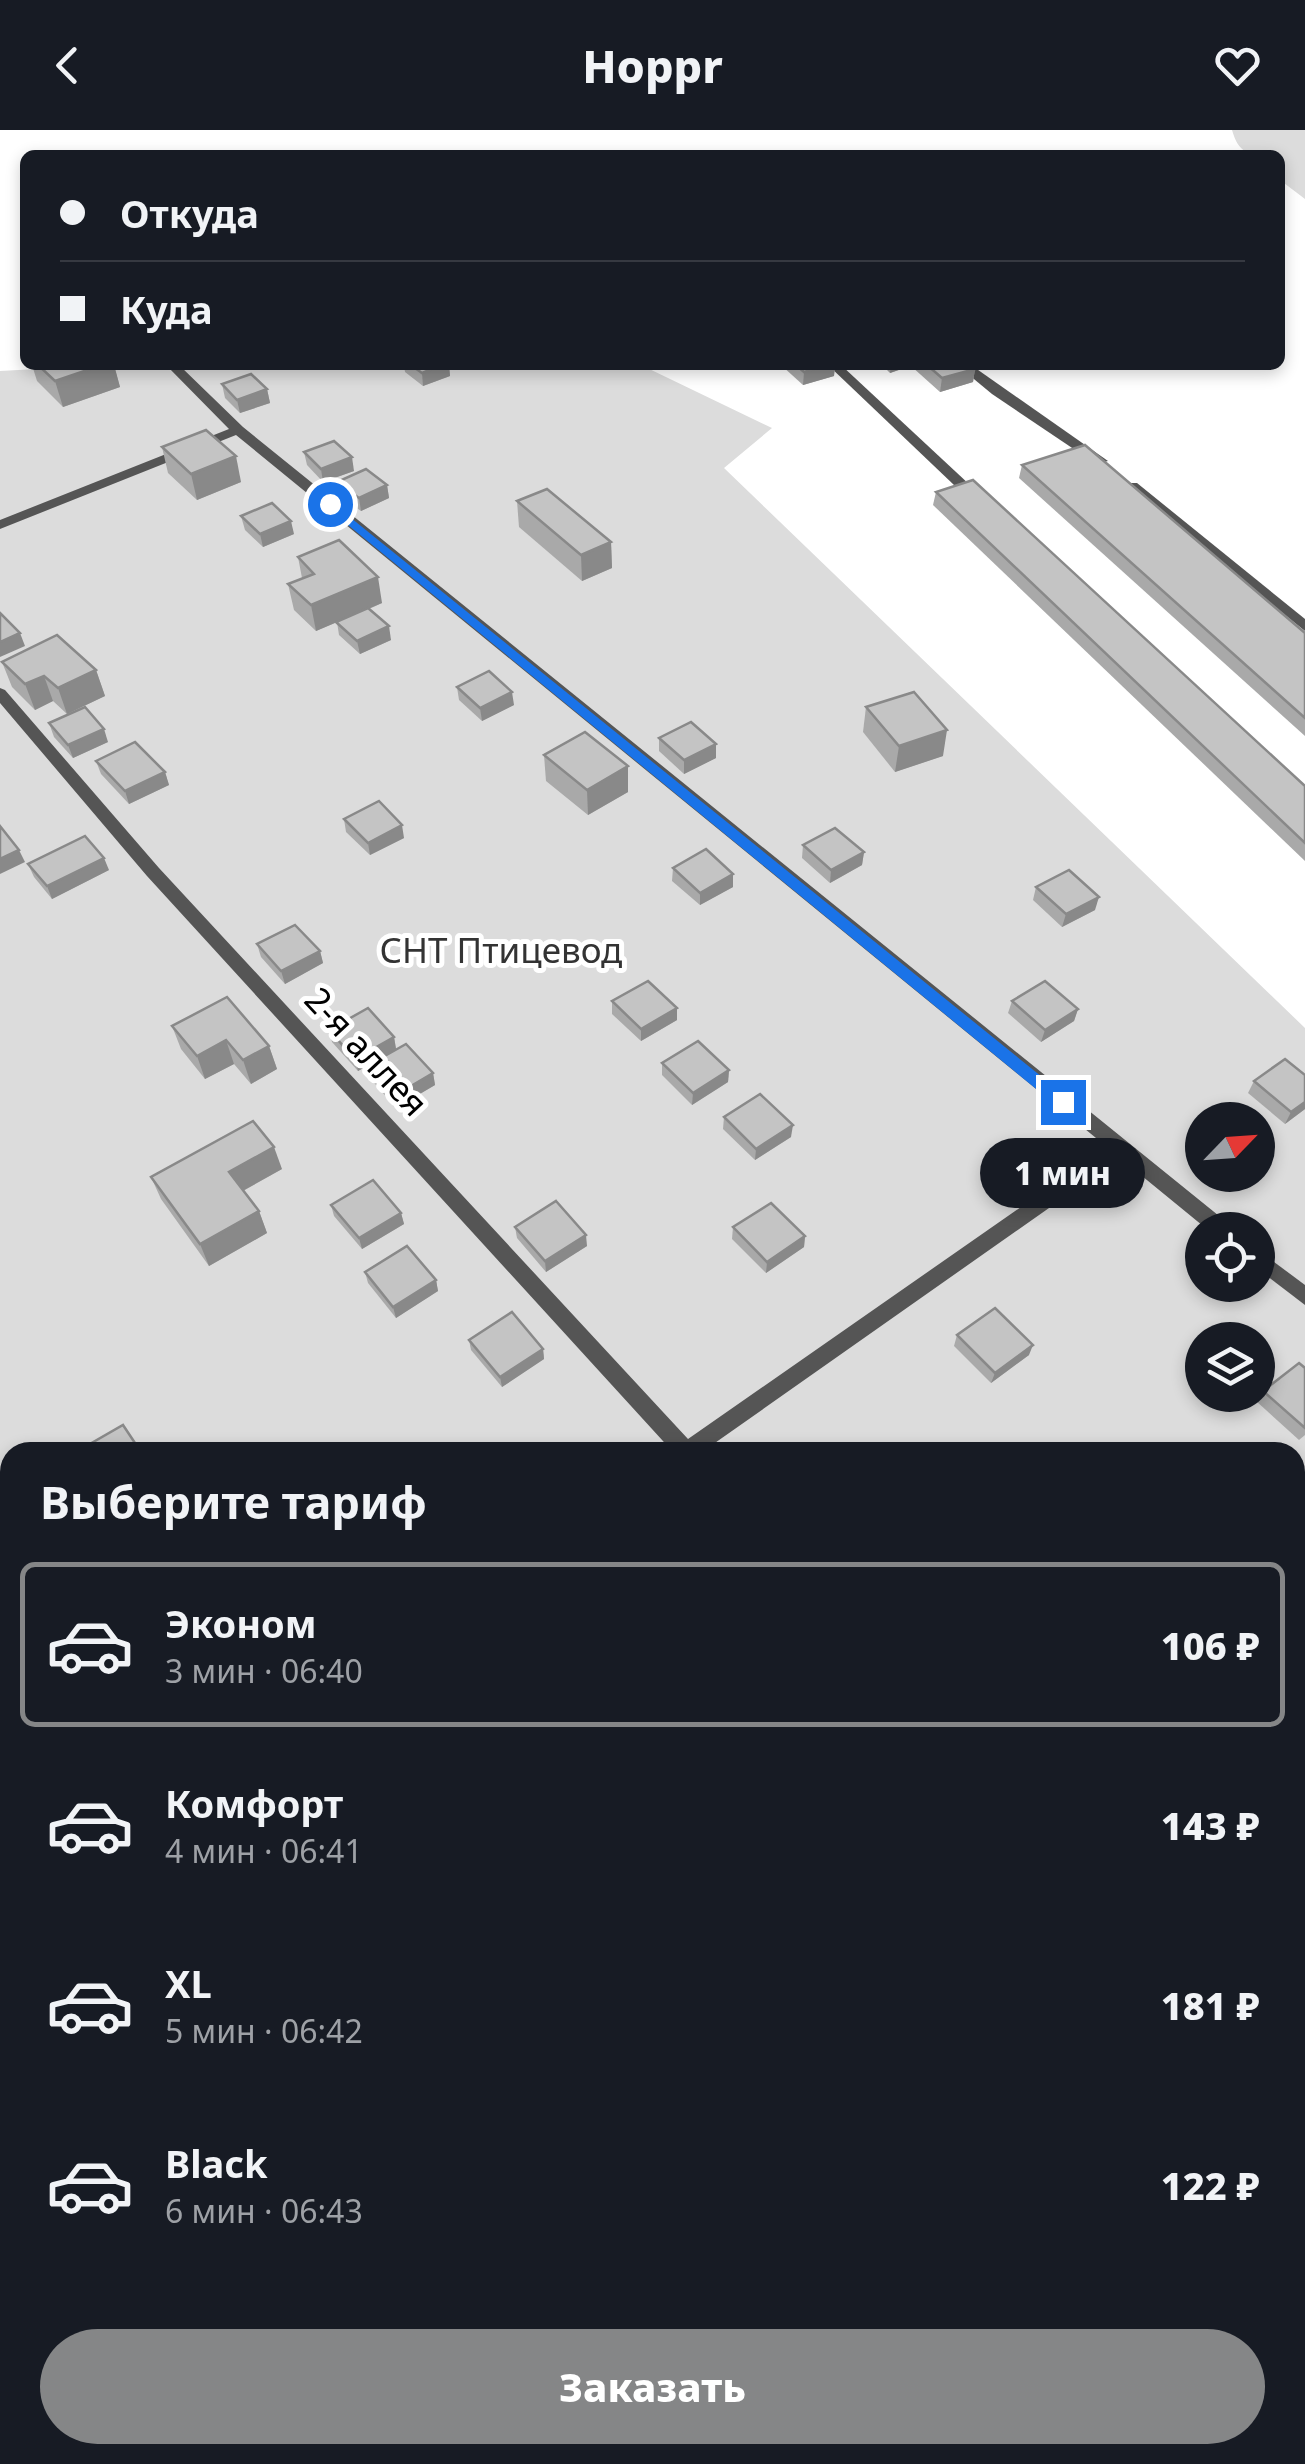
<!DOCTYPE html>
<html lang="ru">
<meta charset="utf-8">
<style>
:root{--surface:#171b24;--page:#20242c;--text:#f1f3f6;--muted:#9ea1a6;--line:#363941;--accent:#858687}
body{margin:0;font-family:"Noto Sans",sans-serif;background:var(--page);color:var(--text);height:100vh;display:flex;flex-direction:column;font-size:38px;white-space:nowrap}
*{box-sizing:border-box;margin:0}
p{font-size:32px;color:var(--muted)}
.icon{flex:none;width:55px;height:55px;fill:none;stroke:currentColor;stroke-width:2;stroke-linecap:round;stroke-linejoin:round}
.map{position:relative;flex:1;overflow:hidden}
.side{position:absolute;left:0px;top:1312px;width:1305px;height:1022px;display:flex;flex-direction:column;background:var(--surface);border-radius:30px 30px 0 0;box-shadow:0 5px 15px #0003}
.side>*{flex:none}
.banner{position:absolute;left:20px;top:20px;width:1265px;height:220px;border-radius:15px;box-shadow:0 5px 15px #0003;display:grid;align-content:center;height:220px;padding:0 40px;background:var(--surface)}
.needle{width:65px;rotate:65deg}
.buttons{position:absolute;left:1185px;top:972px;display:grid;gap:20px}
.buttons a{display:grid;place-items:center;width:90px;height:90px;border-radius:50%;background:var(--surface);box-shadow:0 5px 15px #0003;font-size:50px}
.end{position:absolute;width:45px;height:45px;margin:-22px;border:12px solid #1a73e8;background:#fff;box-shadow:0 0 0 5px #fff}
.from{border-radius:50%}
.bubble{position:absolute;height:70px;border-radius:35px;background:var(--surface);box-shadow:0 5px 15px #0003;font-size:32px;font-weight:800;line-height:70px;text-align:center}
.banner b{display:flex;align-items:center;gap:35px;height:95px;font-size:38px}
.banner b+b{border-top:2px solid var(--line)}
.banner i{width:25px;height:25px;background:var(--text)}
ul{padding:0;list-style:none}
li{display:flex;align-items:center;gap:30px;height:165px;margin:0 20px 15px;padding:0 20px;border:5px solid transparent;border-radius:15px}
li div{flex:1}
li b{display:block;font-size:38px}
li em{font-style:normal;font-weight:800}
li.active{border-color:var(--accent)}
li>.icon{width:90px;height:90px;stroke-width:1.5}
h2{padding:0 40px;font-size:45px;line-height:120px}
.action{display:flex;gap:20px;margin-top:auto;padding:20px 40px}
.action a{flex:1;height:115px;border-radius:60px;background:var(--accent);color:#fff;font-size:40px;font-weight:800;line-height:115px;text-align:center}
header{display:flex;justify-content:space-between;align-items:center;height:130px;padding:0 40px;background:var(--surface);font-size:45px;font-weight:800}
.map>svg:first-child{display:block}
.green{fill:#dcdcdc;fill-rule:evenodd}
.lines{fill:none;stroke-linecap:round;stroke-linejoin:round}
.service{fill:#555;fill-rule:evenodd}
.wall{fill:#a9a9a9}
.shaded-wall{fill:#898989}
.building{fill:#c4c4c4;stroke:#898989;stroke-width:2.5}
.route{fill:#1a73e8}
.labels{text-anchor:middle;stroke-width:10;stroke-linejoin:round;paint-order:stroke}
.park-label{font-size:35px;fill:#333;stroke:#fff}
.street-label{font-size:35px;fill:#000;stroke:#fff}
</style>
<header><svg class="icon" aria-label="back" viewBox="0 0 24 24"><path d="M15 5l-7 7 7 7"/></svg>Hoppr<svg class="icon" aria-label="heart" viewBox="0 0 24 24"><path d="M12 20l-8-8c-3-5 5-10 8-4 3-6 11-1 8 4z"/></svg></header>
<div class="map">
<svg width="1305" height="2334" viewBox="0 0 1305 2334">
<rect width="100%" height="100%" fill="#fff"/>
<g class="green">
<path d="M1232 0H1305V69L1280 50V25C1253 25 1240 28 1232 0Z"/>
<path d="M109 235H641L772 298 724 338 1305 898V2334H0V241ZM1202 990H1258V1045H1202ZM1202 1100H1258V1155H1202ZM1202 1210H1258V1265H1202ZM10 1322H1295V2325H10Z"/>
</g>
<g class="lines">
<g class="service">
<polygon points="166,235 179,235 243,297 1229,1094 1232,1100 1208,1100 1120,1028 702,1322 673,1322 147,746 0,573 0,558 5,560 159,738 688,1309 1107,1017 236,305 0,399 0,390 229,299"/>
<polygon points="828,235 841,235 985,369 985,375 975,375"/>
<polygon points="957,235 971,235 1108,331 1096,334 992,264"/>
<polygon points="1127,353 1137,353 1305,489 1305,501 1127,359"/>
<polygon points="1258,1120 1305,1155 1305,1175 1258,1139"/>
<polygon points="0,1534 10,1540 10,1573 0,1567"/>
<polygon points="10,1786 10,1813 0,1818 0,1790"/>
<polygon points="1295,1977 1305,1981 1305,2014 1295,2010"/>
<polygon points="453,2325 485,2325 489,2334 457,2334"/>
</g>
</g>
<g class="wall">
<polygon points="32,235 114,235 120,257 63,277 37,251"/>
<polygon points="404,235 449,235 450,246 423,256 405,242"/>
<polygon points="781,235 835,235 834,246 803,255"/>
<polygon points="882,235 971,235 975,239 973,252 940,262 911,236 890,243"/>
<polygon points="222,254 267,259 270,273 240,283 225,268"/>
<polygon points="162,317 241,352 197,370 168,343"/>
<polygon points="304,322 354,341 323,352 307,335"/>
<polygon points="1022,335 1305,503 1305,606 1019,348"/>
<polygon points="337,352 387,355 389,368 361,381 340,366"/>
<polygon points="936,362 1305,656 1305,731 933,375"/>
<polygon points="517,371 611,412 612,438 582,451 519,397"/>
<polygon points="241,386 294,404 263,417 245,400"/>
<polygon points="298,427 382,473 369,479 391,510 360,524 339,505 337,492 316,501 294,480 288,454 302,448"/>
<polygon points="2,532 96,540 105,566 67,584 53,571 35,580 12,557"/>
<polygon points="457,557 514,575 482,591 459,570"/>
<polygon points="866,577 943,626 895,642 863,602"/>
<polygon points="49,593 108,612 73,628 54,607"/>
<polygon points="659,608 716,628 684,644 659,621"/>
<polygon points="544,625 628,662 588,685 546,651"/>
<polygon points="96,631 165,642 169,655 129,674 101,644"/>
<polygon points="344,689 404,708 370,725 346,702"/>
<polygon points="803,715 864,722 862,735 830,753 802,728"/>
<polygon points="28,734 109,740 52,769 34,747"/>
<polygon points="673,738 733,757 700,775 672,751"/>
<polygon points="1036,757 1095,780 1062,797 1033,770"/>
<polygon points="257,814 320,821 323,833 285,854 261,827"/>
<polygon points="612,871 677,878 677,890 641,911 612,884"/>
<polygon points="1012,871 1078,879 1074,891 1041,912 1008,883"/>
<polygon points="172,896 269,916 277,939 251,954 234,934 205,949 181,919"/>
<polygon points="329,900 394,907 396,919 358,941 332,912"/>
<polygon points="662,933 729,940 728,952 692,975 662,945"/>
<polygon points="367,936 433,943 435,955 396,978 370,948"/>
<polygon points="1254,951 1305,979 1285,994 1248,963"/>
<polygon points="724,987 791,1007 755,1030 723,999"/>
<polygon points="282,1039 243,1061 259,1081 267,1103 209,1136 161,1069 151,1047"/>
<polygon points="331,1075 401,1083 404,1094 362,1119 334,1086"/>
<polygon points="515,1097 587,1116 546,1142 517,1108"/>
<polygon points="733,1097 805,1106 804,1117 766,1143 732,1109"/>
<polygon points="365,1142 436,1150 438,1161 396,1188 368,1153"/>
<polygon points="957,1205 1029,1225 991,1253 954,1216"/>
<polygon points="469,1210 543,1219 544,1229 502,1257 471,1220"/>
<polygon points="1305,1238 1305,1305 1299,1310 1256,1271 1263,1261"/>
</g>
<g class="shaded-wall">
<polygon points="102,235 114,235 120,257 63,277 55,251"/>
<polygon points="442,235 449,235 450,246 423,256 422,243"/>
<polygon points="827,235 835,235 834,246 803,255 804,242"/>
<polygon points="891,235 912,235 890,243"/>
<polygon points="975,239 973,252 940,262 942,248"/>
<polygon points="267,259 270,273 240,283 237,270"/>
<polygon points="236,326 241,352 197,370 191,344"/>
<polygon points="352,327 354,341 323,352 321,339"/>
<polygon points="387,355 389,368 361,381 359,368"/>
<polygon points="291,391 294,404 263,417 260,404"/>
<polygon points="611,412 612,438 582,451 581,425"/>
<polygon points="378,447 382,473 316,501 311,475"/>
<polygon points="389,496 391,510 360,524 357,511"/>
<polygon points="20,503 25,516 0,527 0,512"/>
<polygon points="96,540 105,566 67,584 58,558"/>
<polygon points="44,546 53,571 35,580 25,554"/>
<polygon points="512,562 514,575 482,591 480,578"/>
<polygon points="104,599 108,612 73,628 68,615"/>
<polygon points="947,600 943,626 895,642 899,616"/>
<polygon points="716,614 716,628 684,644 684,630"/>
<polygon points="628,636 628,662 588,685 587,660"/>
<polygon points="165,642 169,655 129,674 125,661"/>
<polygon points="402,695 404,708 370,725 368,713"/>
<polygon points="19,720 25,732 0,744 0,729"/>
<polygon points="864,722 862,735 830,753 831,740"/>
<polygon points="104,728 109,740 52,769 47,756"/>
<polygon points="733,744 733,757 700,775 700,763"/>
<polygon points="1099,767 1095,780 1062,797 1066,784"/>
<polygon points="320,821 323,833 285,854 281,841"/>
<polygon points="677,878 677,890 641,911 641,899"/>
<polygon points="1078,879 1074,891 1041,912 1045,900"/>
<polygon points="394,907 396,919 358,941 355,929"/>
<polygon points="226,910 234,934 205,949 197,926"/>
<polygon points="269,916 277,939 251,954 243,930"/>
<polygon points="729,940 728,952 692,975 693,963"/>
<polygon points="433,943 435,955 396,978 394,966"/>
<polygon points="1305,972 1305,979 1285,994 1291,982"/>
<polygon points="793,995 791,1007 755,1030 756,1019"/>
<polygon points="274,1017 282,1039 237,1064 229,1042"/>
<polygon points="259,1081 267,1103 209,1136 200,1114"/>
<polygon points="401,1083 404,1094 362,1119 359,1108"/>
<polygon points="586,1105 587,1116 546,1142 545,1131"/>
<polygon points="805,1106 804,1117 766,1143 767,1132"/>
<polygon points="436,1150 438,1161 396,1188 393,1177"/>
<polygon points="1033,1215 1029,1225 991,1253 995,1243"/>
<polygon points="543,1219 544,1229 502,1257 500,1247"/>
</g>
<g class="building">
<polygon points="38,235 102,235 55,251"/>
<polygon points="411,235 442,235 422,243"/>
<polygon points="796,235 827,235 804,242"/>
<polygon points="927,235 971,235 975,239 942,248"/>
<polygon points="251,244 267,259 237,270 222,254"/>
<polygon points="206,300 236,326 191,344 162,317"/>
<polygon points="334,311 352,327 321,339 304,322"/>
<polygon points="1085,315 1305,503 1305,588 1022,335"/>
<polygon points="366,339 387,355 359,368 337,352"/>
<polygon points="973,350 1305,656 1305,713 936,362"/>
<polygon points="547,359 611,412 581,425 517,371"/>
<polygon points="272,373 291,391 260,404 241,386"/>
<polygon points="339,410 378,447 311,475 288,454 314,444 298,427"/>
<polygon points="368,478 389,496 357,511 336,492"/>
<polygon points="0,483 20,503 0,512"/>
<polygon points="57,505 96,540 58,558 44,546 25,554 2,532"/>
<polygon points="489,541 512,562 480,578 457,557"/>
<polygon points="914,562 947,600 899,616 866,577"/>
<polygon points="85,577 104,599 68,615 49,593"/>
<polygon points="691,592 716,614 684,630 659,608"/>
<polygon points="585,602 628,636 587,660 544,625"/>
<polygon points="135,612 165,642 125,661 96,631"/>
<polygon points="379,671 402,695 368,713 344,689"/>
<polygon points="0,696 19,720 0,729"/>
<polygon points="835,698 864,722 831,740 803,715"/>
<polygon points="85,706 104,728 47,756 28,734"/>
<polygon points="706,719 733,744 700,763 673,738"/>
<polygon points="1069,740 1099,767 1066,784 1036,757"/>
<polygon points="295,795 320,821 281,841 257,814"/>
<polygon points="648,851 677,878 641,899 612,871"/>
<polygon points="1045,851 1078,879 1045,900 1012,871"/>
<polygon points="227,867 269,916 243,930 226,910 197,926 172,896"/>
<polygon points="368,878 394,907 355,929 329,900"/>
<polygon points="698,911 729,940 693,963 662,933"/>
<polygon points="406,914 433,943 394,966 367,936"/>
<polygon points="1285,929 1305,945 1305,972 1291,982 1254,951"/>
<polygon points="760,964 793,995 756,1019 724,987"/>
<polygon points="253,991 274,1017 229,1042 259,1081 200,1114 151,1047"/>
<polygon points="373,1050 401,1083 359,1108 331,1075"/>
<polygon points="556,1071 586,1105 545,1131 515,1097"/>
<polygon points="771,1073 805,1106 767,1132 733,1097"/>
<polygon points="407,1116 436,1150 393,1177 365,1142"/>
<polygon points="995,1178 1033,1215 995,1243 957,1205"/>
<polygon points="512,1182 543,1219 500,1247 469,1210"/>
<polygon points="1299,1233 1305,1238 1305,1298 1263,1261"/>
<polygon points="123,1295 141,1322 76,1322"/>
<polygon points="10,1361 10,1389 0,1372 0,1367"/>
<polygon points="1295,2135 1305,2147 1305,2188 1295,2199"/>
<polygon points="238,2325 289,2325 279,2334 243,2334"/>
<polygon points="591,2325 666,2325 672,2334 582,2334"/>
</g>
<polygon class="route" points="330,371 1068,968 1068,976 1057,976 326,377"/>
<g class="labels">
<g class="park-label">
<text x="501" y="833">СНТ Птицевод</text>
</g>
<g class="street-label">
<text transform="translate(366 922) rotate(47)" y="12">2-я аллея</text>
</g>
</g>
</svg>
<div class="buttons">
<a><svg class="needle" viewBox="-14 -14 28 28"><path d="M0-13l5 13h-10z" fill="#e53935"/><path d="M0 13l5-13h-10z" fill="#9ea1a6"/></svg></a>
<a><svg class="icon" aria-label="locate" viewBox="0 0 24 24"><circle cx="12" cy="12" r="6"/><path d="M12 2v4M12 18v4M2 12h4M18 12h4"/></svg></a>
<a><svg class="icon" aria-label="layers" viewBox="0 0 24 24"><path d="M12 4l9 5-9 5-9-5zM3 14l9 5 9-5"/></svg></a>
</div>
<i class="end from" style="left:330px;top:374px"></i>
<i class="end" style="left:1063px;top:972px"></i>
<div class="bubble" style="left:980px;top:1008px;width:165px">1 мин</div>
<div class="banner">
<b><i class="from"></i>Откуда</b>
<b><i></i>Куда</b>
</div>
<section class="side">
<h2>Выберите тариф</h2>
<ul>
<li class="active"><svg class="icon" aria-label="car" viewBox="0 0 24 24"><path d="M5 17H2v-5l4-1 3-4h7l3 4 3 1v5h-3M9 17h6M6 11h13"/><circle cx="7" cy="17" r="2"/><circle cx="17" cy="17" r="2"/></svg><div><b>Эконом</b><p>3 мин · 06:40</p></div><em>106 ₽</em></li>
<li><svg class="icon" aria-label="car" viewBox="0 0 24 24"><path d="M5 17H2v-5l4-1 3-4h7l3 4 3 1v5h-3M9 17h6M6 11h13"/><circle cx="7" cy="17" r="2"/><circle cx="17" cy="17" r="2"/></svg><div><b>Комфорт</b><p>4 мин · 06:41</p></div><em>143 ₽</em></li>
<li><svg class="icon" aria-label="car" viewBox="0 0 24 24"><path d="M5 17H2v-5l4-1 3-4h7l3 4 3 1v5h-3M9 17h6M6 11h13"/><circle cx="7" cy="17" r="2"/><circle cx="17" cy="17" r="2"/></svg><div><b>XL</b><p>5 мин · 06:42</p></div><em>181 ₽</em></li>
<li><svg class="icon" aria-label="car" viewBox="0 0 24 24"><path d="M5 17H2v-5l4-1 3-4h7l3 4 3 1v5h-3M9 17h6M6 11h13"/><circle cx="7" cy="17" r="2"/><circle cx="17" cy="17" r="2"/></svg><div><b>Black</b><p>6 мин · 06:43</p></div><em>122 ₽</em></li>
</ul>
<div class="action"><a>Заказать</a></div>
</section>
</div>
